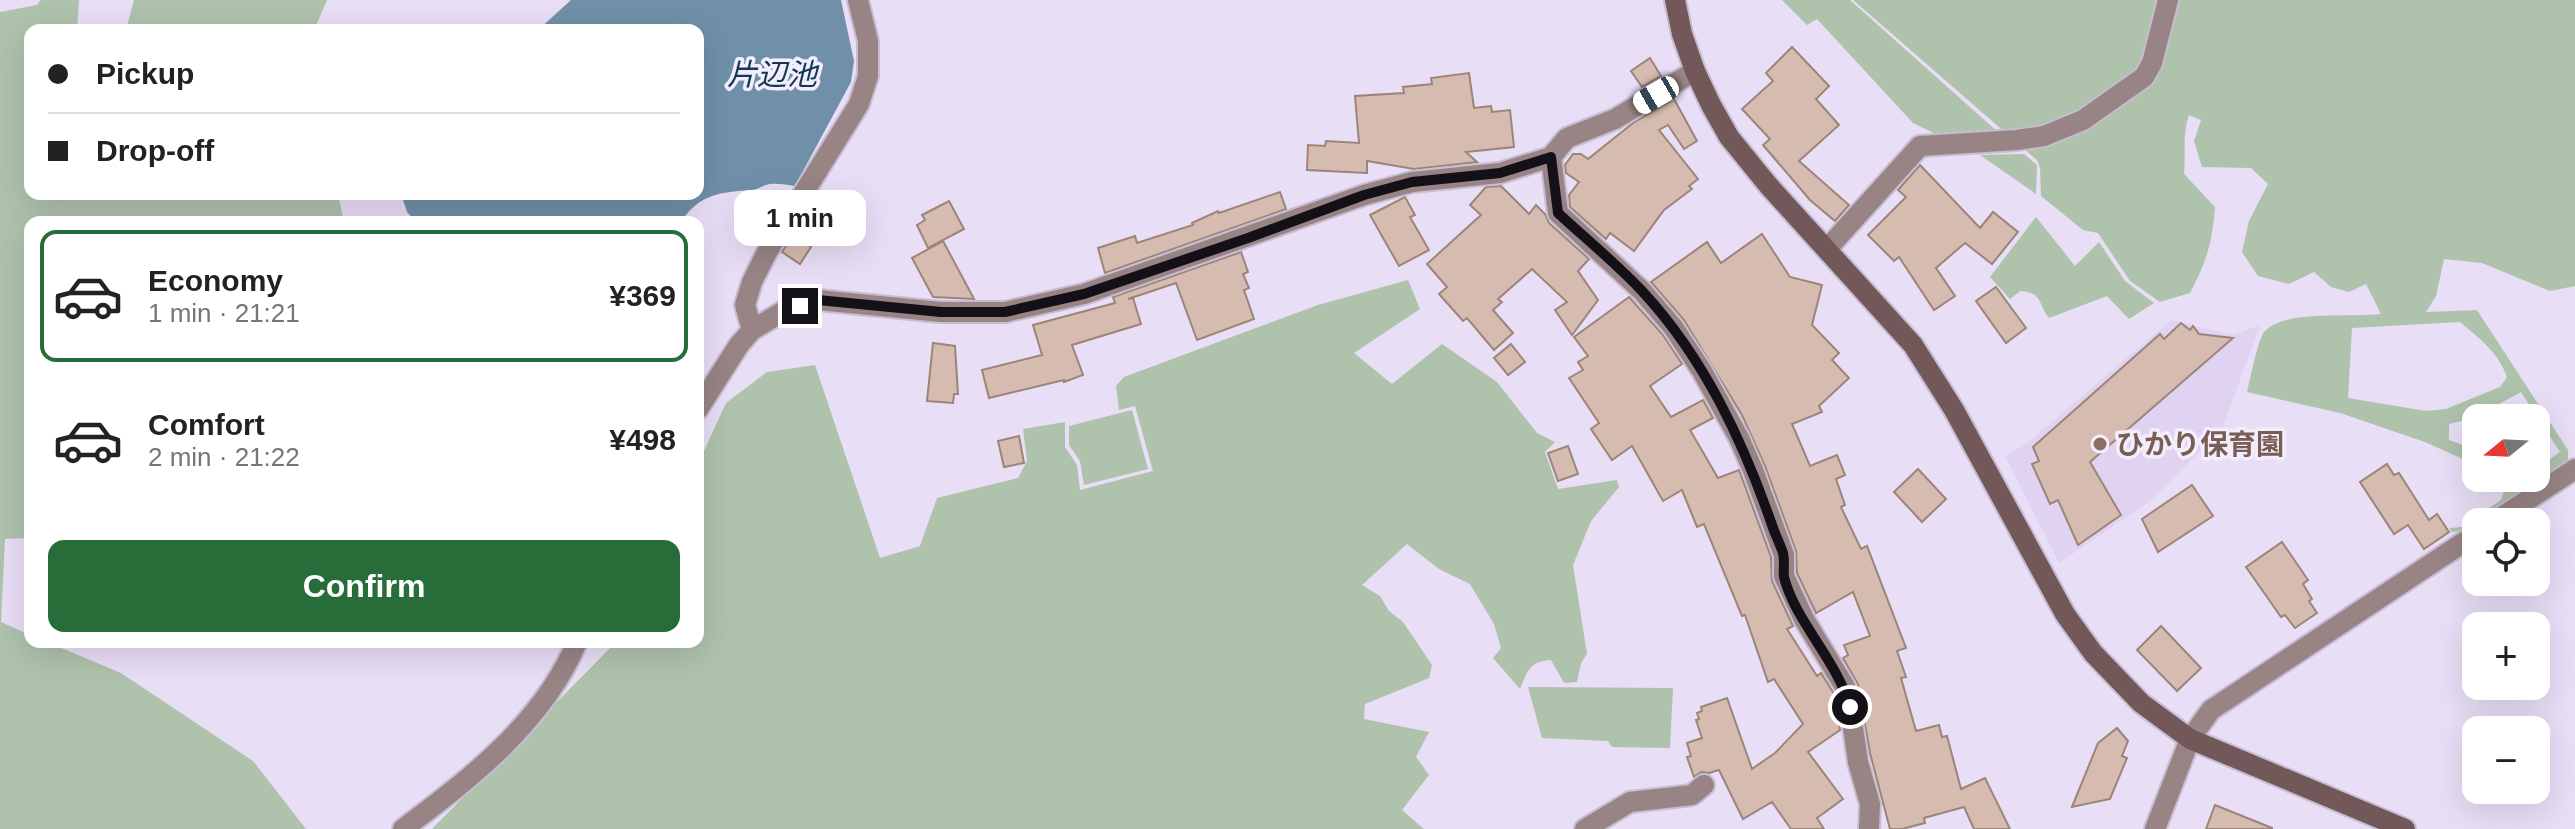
<!DOCTYPE html>
<meta charset="utf-8">
<style>
:root{--surface:#fff;--page:#f2f2f2;--text:#222;--muted:#767676;--line:#e0e0e0;--accent:#266d3a}
body{margin:0;font-family:Arial,"Noto Sans JP",sans-serif;background:var(--page);color:var(--text);height:100vh;display:flex;flex-direction:column;font-size:30px;white-space:nowrap}
*{box-sizing:border-box;margin:0}
p{font-size:26px;color:var(--muted)}
.icon{flex:none;width:44px;height:44px;fill:none;stroke:currentColor;stroke-width:2;stroke-linecap:round;stroke-linejoin:round}
.map{position:relative;flex:1;overflow:hidden}
.panel{position:absolute;left:24px;top:216px;width:680px;height:432px;display:flex;flex-direction:column;background:var(--surface);border-radius:16px;box-shadow:0 8px 32px #0002}
.panel>*{flex:none}
.banner{position:absolute;left:24px;top:24px;width:680px;height:176px;border-radius:16px;box-shadow:0 8px 32px #0002;display:grid;align-content:center;height:176px;padding:0 24px;background:var(--surface)}
.needle{width:52px;rotate:252deg}
.tools{position:absolute;left:2462px;top:404px;display:grid;gap:16px}
.tools a{display:grid;place-items:center;width:88px;height:88px;border-radius:16px;background:var(--surface);box-shadow:0 8px 32px #0002;font-size:40px}
.end{position:absolute;width:36px;height:36px;margin:-18px;border:10px solid #131018;background:#fff;box-shadow:0 0 0 4px #fff}
.from{border-radius:50%}
.bubble{position:absolute;height:56px;border-radius:16px;background:var(--surface);box-shadow:0 8px 32px #0002;font-size:26px;font-weight:700;line-height:56px;text-align:center}
.car{position:absolute;width:24px;height:48px;margin:-24px -12px;border-radius:10px;box-shadow:0 0 6px 2px #0007;background:linear-gradient(#fff 24%,#345 0 40%,#fff 0 76%,#345 0 86%,#fff 0)}
.banner b{display:flex;align-items:center;gap:28px;height:76px;font-size:30px}
.banner b+b{border-top:2px solid var(--line)}
.banner i{width:20px;height:20px;background:var(--text)}
ul{padding:14px 0 0;list-style:none}
li{display:flex;align-items:center;gap:24px;height:132px;margin:0 16px 12px;padding:0 8px;border:4px solid transparent;border-radius:16px}
li div{flex:1}
li b{display:block;font-size:30px}
li em{font-style:normal;font-weight:700}
li.selected{border-color:var(--accent)}
li>.icon{width:72px;height:72px;stroke-width:1.5}
.cta{display:flex;gap:16px;margin-top:auto;padding:16px 24px}
.cta a{flex:1;height:92px;border-radius:16px;background:var(--accent);color:#fff;font-size:32px;font-weight:700;line-height:92px;text-align:center}
.map>svg:first-child{display:block}
.built{fill:#e0d2f1}
.green{fill:#aec2ac;fill-rule:evenodd}
.water{fill:#7090a9}
.building{fill:#d6bcb0;stroke:#9d8479;stroke-width:2}
.lines{fill:none;stroke-linecap:round;stroke-linejoin:round}
.street-casing{stroke:#c6bdd2;stroke-width:24}
.secondary-casing{stroke:#c6bdd2;stroke-width:24}
.street{stroke:#988485;stroke-width:20}
.secondary{stroke:#735859;stroke-width:20}
.route{stroke:#131018;stroke-width:10}
.education-dot{fill:#8d6e63;stroke:#f3edfc;stroke-width:3}
.labels{text-anchor:middle;stroke-width:7;stroke-linejoin:round;paint-order:stroke}
.education-label{font-size:28px;font-weight:bold;fill:#785e54;stroke:#f3edfc;text-anchor:start}
.water-label{font-size:30px;font-style:italic;fill:#0f3954;stroke:#f3edfc}
</style>
<div class="map">
<svg width="2575" height="829" viewBox="0 0 2575 829">
<rect width="100%" height="100%" fill="#e8def6"/>
<polygon class="built" points="2171,320 2234,335 2260,325 2222,429 2149,502 2059,563 2005,456 2025,445"/>
<g class="green">
<polygon points="41,0 79,0 77,30 30,30 30,194 338,194 344,222 30,222 30,538 5,539 1,622 30,635 30,642 47,642 121,673 253,761 306,829 0,829 0,12 37,5"/>
<polygon points="134,0 327,0 314,30 126,30"/>
<polygon points="1782,0 1850,0 2000,134 1942,137 1913,123 1817,19 1807,25"/>
<path d="M1853 0H2575V286L2550 291 2482 263 2444 259 2436 296 2426 312 2477 310 2568 450V463L2481 522H2476V525L2464 533 2460 531 2451 532 2450 528 2461 527 2501 500 2504 491 2495 478H2506L2512 486 2524 478H2536V469L2560 452 2521 392 2473 418 2449 424V440L2476 450V465L2425 442 2340 413 2247 392C2250 380 2258 340 2264 332 2283 309 2353 318 2381 314L2366 284 2349 292 2331 287 2314 272 2289 284 2258 276 2242 252 2249 221 2268 184 2251 168 2202 167 2194 141 2201 120 2189 115C2182 134 2186 154 2184 174L2215 207C2212 244 2207 260 2190 293L2160 302 2130 281 2098 233 2083 230 2041 196 2040 168 2037 160ZM2460 322C2479 338 2499 353 2507 377L2500 387 2446 409 2426 411 2348 398 2352 328Z"/>
<polygon points="2024,154 2037,165 2036,194 1980,155"/>
<path d="M2036 217 2075 266 2099 242 2125 281 2154 303 2129 319 2107 296 2049 318C2037 303 2044 293 2020 291L2010 299 1990 277Z"/>
<path d="M1408 280 1420 309 1354 353 1392 384 1442 344 1497 382 1537 433 1555 442 1545 452 1558 489 1617 480 1619 487 1591 521 1573 565 1587 654 1581 663 1577 682 1564 683 1551 660C1529 662 1528 670 1520 689L1493 658 1501 648 1494 624 1470 584 1439 569 1407 544 1362 585 1380 596 1389 611 1403 622 1432 665 1429 678 1365 704 1364 719 1429 732 1416 757 1429 775 1402 810 1424 829H432L616 642H698V464L726 403 767 372 815 365 880 558 920 546 937 498 1018 478 1027 461 1023 429 1065 422V447L1077 465 1080 490 1153 471 1135 406 1119 410 1116 386 1124 377 1318 305Z"/>
<polygon points="1132,410 1148,469 1084,485 1080,461 1069,445 1069,426"/>
<polygon points="1528,687 1673,688 1670,748 1612,747 1608,741 1542,738"/>
</g>
<path class="water" d="M571 0H841L854 61 851 82 795 186C788 185 777 183 770 184 763 185 759 189 752 190 721 192 699 194 681 222H416L407 212 401 194H698V30H538Z"/>
<g class="building">
<polygon points="1792,47 1829,86 1816,99 1839,125 1799,161 1849,205 1835,221 1810,200 1763,145 1770,139 1742,109 1773,81 1766,73"/>
<polygon points="1650,58 1661,76 1642,87 1631,71"/>
<polygon points="1469,73 1474,108 1491,106 1492,112 1510,110 1514,147 1466,152 1477,162 1414,169 1367,161 1367,173 1307,170 1308,145 1325,146 1326,141 1359,143 1355,96 1404,93 1403,87 1432,84 1431,78"/>
<polygon points="1674,99 1697,141 1684,149 1668,125 1659,130 1698,179 1689,186 1692,189 1664,210 1634,251 1610,233 1606,239 1570,207 1569,195 1579,182 1566,173 1565,165 1573,154 1581,154 1588,159 1633,123"/>
<polygon points="1920,165 1980,228 1993,212 2018,232 1992,264 1965,243 1936,268 1955,296 1934,310 1899,257 1894,261 1868,235 1906,197 1898,190"/>
<polygon points="1501,186 1529,214 1536,205 1545,214 1549,223 1589,259 1578,271 1598,300 1572,335 1555,310 1567,302 1532,269 1498,299 1502,302 1493,310 1513,333 1494,350 1467,318 1463,321 1439,294 1447,287 1427,264 1481,215 1470,205 1486,187"/>
<polygon points="1280,192 1286,209 1105,273 1098,248 1135,236 1137,243 1193,225 1192,223 1218,211 1219,213"/>
<polygon points="1405,197 1415,215 1410,217 1429,250 1399,266 1370,215"/>
<polygon points="949,201 964,229 928,248 917,225 925,220 922,215"/>
<polygon points="1762,234 1790,277 1822,285 1812,325 1839,353 1832,360 1849,378 1819,406 1822,412 1792,424 1810,466 1837,455 1845,475 1836,479 1845,505 1841,507 1861,549 1867,546 1906,648 1897,651 1906,677 1901,678 1916,731 1939,725 1942,737 1947,736 1961,789 1985,778 2010,829 1974,829 1964,807 1924,818 1925,823 1902,829 1890,829 1870,753 1858,684 1843,658 1848,655 1844,645 1870,636 1853,592 1816,613 1797,573 1796,551 1765,466 1742,415 1684,320 1651,282 1707,242 1721,263"/>
<polygon points="793,235 811,247 800,264 782,252"/>
<polygon points="943,241 974,299 933,297 912,258"/>
<polygon points="1241,252 1248,272 1243,274 1249,288 1244,290 1254,319 1197,340 1176,283 1128,299 1133,298 1141,324 1072,345 1083,375 1064,382 1064,380 989,398 982,370 1042,355 1033,325 1115,303 1113,297"/>
<polygon points="1996,287 2026,328 2006,343 1976,301"/>
<polygon points="1629,297 1663,335 1682,364 1650,386 1671,417 1703,400 1713,418 1690,430 1718,478 1739,470 1771,557 1772,581 1793,626 1787,629 1817,676 1821,673 1833,692 1840,730 1808,752 1843,799 1817,818 1824,829 1791,829 1772,802 1743,819 1719,770 1709,773 1701,772 1694,777 1687,757 1691,756 1687,743 1702,738 1696,720 1699,719 1697,713 1702,711 1701,707 1727,698 1752,769 1775,753 1803,724 1774,679 1768,682 1745,615 1742,616 1704,524 1697,527 1682,490 1663,501 1632,446 1612,460 1591,429 1599,423 1569,378 1583,370 1578,362 1588,356 1574,337"/>
<polygon points="2181,323 2190,330 2193,326 2199,334 2233,338 2090,462 2121,515 2078,545 2058,500 2050,504 2032,464 2039,461 2033,447 2160,334 2164,339"/>
<polygon points="933,343 955,346 958,394 954,394 953,403 927,401"/>
<polygon points="1511,344 1525,362 1508,375 1494,358"/>
<polygon points="1019,436 1024,463 1004,467 998,441"/>
<polygon points="1568,446 1578,474 1558,481 1548,453"/>
<polygon points="2387,464 2394,475 2399,473 2429,520 2437,514 2449,532 2424,549 2408,525 2394,534 2360,482"/>
<polygon points="1918,469 1946,499 1922,522 1894,492"/>
<polygon points="2192,485 2213,516 2158,552 2142,519"/>
<polygon points="2282,542 2308,580 2303,584 2312,599 2309,601 2317,613 2295,628 2285,615 2281,617 2246,567"/>
<polygon points="2161,626 2201,668 2177,691 2137,650"/>
<polygon points="2117,728 2128,741 2122,756 2127,758 2110,799 2072,807 2098,743"/>
<polygon points="2215,805 2272,828 2272,829 2206,829"/>
</g>
<g class="lines">
<defs>
<g id="street">
<polyline points="1551,157 1558,213 1642,291 1673,327 1702,371 1739,438 1753,470 1784,555 1784,576 1804,619 1845,687 1850,707 1858,762 1870,804 1869,829"/>
<polyline points="1827,249 1920,146 2017,140 2044,136 2083,120 2144,77 2152,63 2168,0"/>
<polyline points="752,330 745,305 752,282 767,252 859,104 868,76 868,41 858,0"/>
<polyline points="698,409 739,345 752,330 782,312 818,300 941,312 1005,312 1084,294 1364,195 1412,182 1500,173 1551,157 1567,138 1615,119 1695,71"/>
<polyline points="2494,522 2575,469"/>
<path d="M403 829C471 778 543 723 577 642"/>
<polyline points="1585,829 1630,802 1692,795 1704,785"/>
<polyline points="2155,829 2190,739 2211,710 2476,534"/>
</g>
<polyline id="secondary" points="1675,0 1682,34 1695,71 1711,105 1729,137 1768,185 1913,345 1954,410 2065,614 2093,653 2141,703 2190,739 2405,829"/>
</defs>
<use href="#street" class="street-casing"/>
<use href="#secondary" class="secondary-casing"/>
<use href="#street" class="street"/>
<use href="#secondary" class="secondary"/>
</g>
<g class="lines">
<path class="route" d="M800 306 818 300 941 312H1005L1084 294 1248 238 1364 195 1412 182 1500 173 1551 157 1558 213C1586 239 1617 264 1643 292 1704 358 1743 441 1772 525 1775 534 1780 544 1783 553 1785 561 1783 569 1784 577 1795 621 1837 660 1850 707"/>
</g>
<circle class="education-dot" cx="2100" cy="444" r="8"/>
<g class="labels">
<g class="education-label">
<text x="2116" y="454">ひかり保育園</text>
</g>
<g class="water-label">
<text x="772" y="85">片辺池</text>
</g>
</g>
</svg>
<div class="tools">
<a><svg class="needle" viewBox="-14 -14 28 28"><path d="M0-13l5 13h-10z" fill="#e53935"/><path d="M0 13l5-13h-10z" fill="#767676"/></svg></a>
<a><svg class="icon" aria-label="locate" viewBox="0 0 24 24"><circle cx="12" cy="12" r="6"/><path d="M12 2v4M12 18v4M2 12h4M18 12h4"/></svg></a>
<a>+</a>
<a>−</a>
</div>
<i class="end from" style="left:1850px;top:707px"></i>
<i class="end" style="left:800px;top:306px"></i>
<div class="bubble" style="left:734px;top:190px;width:132px">1 min</div>
<i class="car" style="left:1656px;top:95px;rotate:240deg"></i>
<div class="banner">
<b><i class="from"></i>Pickup</b>
<b><i></i>Drop-off</b>
</div>
<section class="panel">
<ul>
<li class="selected"><svg class="icon" aria-label="car" viewBox="0 0 24 24"><path d="M5 17H2v-5l4-1 3-4h7l3 4 3 1v5h-3M9 17h6M6 11h13"/><circle cx="7" cy="17" r="2"/><circle cx="17" cy="17" r="2"/></svg><div><b>Economy</b><p>1 min · 21:21</p></div><em>¥369</em></li>
<li><svg class="icon" aria-label="car" viewBox="0 0 24 24"><path d="M5 17H2v-5l4-1 3-4h7l3 4 3 1v5h-3M9 17h6M6 11h13"/><circle cx="7" cy="17" r="2"/><circle cx="17" cy="17" r="2"/></svg><div><b>Comfort</b><p>2 min · 21:22</p></div><em>¥498</em></li>
</ul>
<div class="cta"><a>Confirm</a></div>
</section>
</div>
